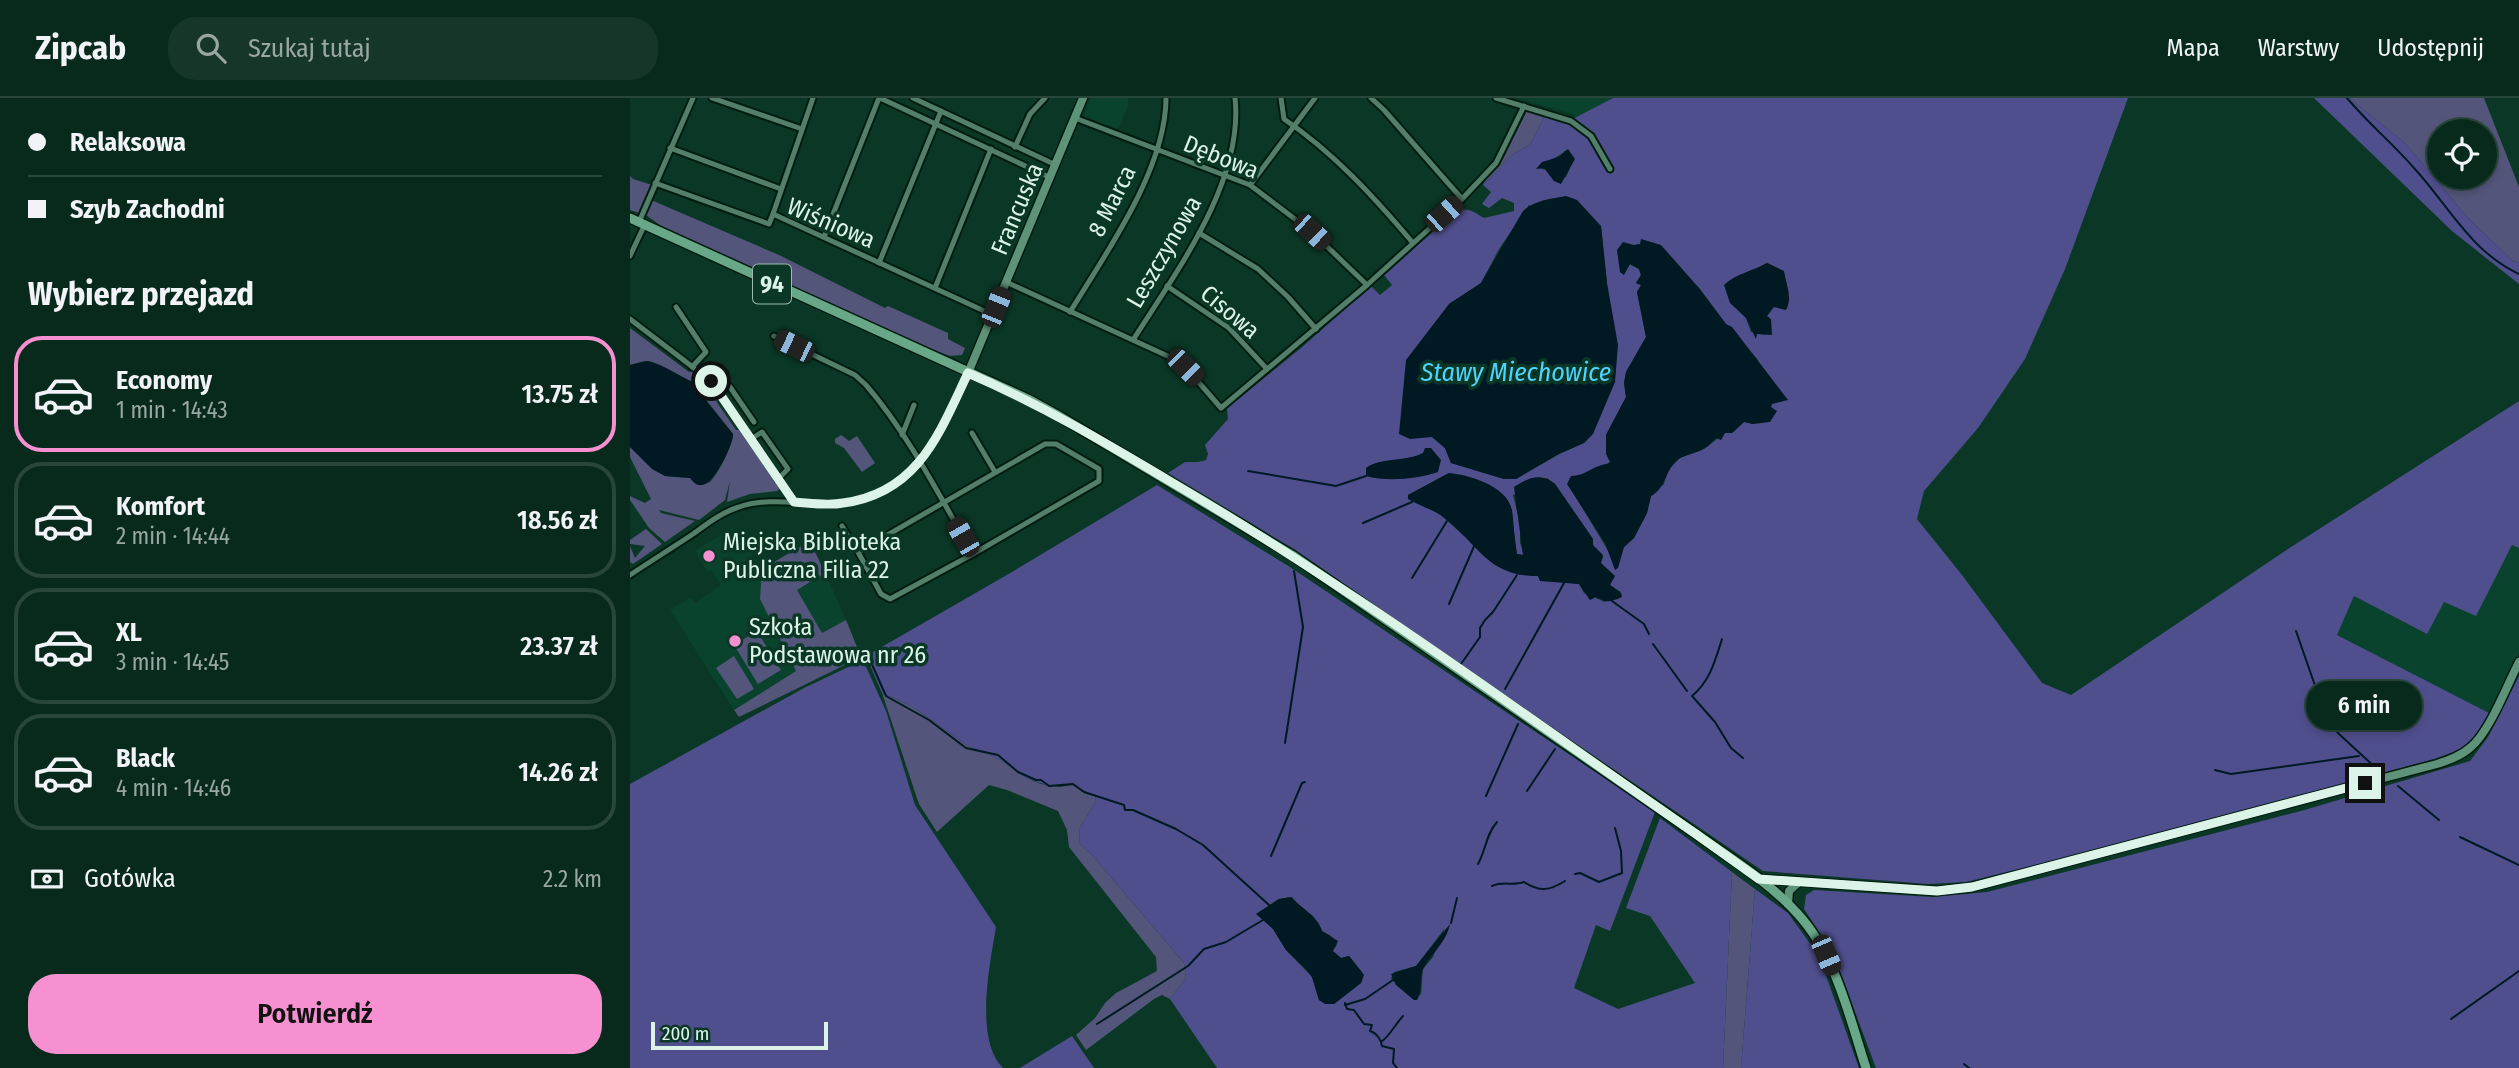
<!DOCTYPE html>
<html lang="pl">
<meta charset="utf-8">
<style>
:root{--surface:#082a1c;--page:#163629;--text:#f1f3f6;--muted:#98a7a3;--line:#29463b;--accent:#f690d1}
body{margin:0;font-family:"Fira Sans Condensed",sans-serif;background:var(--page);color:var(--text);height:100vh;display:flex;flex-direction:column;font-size:26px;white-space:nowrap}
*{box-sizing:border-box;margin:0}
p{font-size:23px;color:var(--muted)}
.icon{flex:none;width:38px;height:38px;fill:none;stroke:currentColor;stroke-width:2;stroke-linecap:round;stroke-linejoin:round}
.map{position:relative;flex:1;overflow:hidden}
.sheet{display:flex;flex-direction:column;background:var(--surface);width:630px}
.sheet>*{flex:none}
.banner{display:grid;align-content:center;height:154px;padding:0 28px;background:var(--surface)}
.buttons{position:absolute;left:1797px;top:21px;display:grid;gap:14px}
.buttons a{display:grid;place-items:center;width:70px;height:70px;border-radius:50%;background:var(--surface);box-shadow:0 4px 10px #0003,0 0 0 2px var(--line);font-size:35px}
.scale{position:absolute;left:21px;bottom:18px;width:177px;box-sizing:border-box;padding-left:7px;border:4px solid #dcf3e7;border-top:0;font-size:19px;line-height:24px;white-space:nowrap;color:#dcf3e7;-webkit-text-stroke:5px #0b3826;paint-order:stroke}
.end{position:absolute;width:32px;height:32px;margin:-16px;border:9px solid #dcf3e7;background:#111;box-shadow:0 0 0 4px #111}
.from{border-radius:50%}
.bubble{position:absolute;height:49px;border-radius:24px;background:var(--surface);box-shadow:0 4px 10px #0003,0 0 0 2px var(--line);font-size:23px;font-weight:600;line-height:49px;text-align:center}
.car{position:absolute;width:21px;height:42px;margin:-21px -10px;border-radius:9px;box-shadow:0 0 5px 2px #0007;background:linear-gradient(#222 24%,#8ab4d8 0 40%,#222 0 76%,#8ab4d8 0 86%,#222 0)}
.banner b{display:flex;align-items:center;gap:24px;height:66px;font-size:26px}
.banner b+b{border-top:2px solid var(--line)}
.banner i{width:18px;height:18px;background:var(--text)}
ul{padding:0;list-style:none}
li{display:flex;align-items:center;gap:21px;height:116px;margin:0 14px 10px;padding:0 14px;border:4px solid var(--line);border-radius:28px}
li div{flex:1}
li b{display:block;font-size:26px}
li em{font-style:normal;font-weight:600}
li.selected{border-color:var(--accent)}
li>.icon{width:63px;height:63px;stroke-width:1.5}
h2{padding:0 28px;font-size:32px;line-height:84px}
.pay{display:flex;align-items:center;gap:18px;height:77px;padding:0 28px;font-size:26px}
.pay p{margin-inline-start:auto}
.button{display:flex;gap:14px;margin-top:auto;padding:14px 28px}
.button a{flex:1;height:80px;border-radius:28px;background:var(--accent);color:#111;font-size:28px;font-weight:600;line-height:80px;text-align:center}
header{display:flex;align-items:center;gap:42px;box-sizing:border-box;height:98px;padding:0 35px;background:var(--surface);border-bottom:2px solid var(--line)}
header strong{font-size:33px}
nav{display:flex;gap:38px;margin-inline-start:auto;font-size:24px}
.search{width:490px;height:63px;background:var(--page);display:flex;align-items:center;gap:18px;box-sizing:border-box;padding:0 24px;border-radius:28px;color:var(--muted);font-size:26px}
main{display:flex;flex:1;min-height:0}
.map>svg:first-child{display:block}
.built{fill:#0a432d}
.green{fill:#53557a;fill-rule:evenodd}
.forest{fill:#504f8d;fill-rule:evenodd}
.water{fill:#001922}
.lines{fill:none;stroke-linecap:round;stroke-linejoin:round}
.stream{stroke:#001922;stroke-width:2}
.street-casing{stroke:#001d10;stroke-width:9}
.secondary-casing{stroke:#001d10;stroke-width:11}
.primary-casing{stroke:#001d10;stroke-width:12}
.street{stroke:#537e69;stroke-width:5}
.secondary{stroke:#5e9279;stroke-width:8}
.primary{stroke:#69a789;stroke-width:9}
.route{stroke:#dcf3e7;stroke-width:9}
.poi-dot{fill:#f690d1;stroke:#0b3826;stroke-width:2.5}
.labels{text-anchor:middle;stroke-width:7;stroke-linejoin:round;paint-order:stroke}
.shield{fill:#0b3826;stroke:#9dbbad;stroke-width:2}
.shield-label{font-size:23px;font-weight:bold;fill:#dcf3e7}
.street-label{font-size:24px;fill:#dcf3e7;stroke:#0b3826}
.poi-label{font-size:24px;fill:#dcf3e7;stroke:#0b3826;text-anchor:start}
.water-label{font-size:26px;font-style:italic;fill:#4dd5ff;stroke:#0b3826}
</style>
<header>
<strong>Zipcab</strong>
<div class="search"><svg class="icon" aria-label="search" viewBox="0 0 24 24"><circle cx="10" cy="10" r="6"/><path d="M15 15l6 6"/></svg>Szukaj tutaj</div>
<nav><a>Mapa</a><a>Warstwy</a><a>Udostępnij</a></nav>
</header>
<main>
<section class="sheet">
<div class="banner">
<b><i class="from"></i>Relaksowa</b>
<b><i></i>Szyb Zachodni</b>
</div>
<h2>Wybierz przejazd</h2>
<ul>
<li class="selected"><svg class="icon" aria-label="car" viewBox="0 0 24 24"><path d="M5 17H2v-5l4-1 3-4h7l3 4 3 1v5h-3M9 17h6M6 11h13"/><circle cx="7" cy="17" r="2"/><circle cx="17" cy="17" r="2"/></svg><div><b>Economy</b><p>1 min · 14:43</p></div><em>13.75 zł</em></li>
<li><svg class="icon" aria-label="car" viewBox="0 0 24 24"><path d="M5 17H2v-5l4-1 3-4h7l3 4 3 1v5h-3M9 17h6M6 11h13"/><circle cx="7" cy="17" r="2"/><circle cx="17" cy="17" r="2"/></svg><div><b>Komfort</b><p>2 min · 14:44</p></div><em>18.56 zł</em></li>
<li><svg class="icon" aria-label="car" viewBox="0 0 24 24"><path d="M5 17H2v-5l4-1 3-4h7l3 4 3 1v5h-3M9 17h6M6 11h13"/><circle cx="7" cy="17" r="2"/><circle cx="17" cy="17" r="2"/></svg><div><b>XL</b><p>3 min · 14:45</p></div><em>23.37 zł</em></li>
<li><svg class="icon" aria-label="car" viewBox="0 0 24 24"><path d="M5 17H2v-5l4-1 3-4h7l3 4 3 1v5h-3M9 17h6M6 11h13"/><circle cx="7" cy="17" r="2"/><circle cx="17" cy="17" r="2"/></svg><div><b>Black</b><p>4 min · 14:46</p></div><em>14.26 zł</em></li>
</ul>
<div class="pay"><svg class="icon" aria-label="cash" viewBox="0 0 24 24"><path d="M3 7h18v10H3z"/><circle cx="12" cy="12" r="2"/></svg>Gotówka<p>2.2 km</p></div>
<div class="button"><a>Potwierdź</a></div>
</section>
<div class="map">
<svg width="1889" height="970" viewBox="0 0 1889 970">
<rect width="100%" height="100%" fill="#0b3826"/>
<g class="built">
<polygon points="461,0 498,0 498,9 487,32 454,18"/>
<polygon points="887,0 983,0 941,23 946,17"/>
<polygon points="102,430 132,471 130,501 166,573 104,612 40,512 60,500 65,505 91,487 82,472 78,474 65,453"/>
<polygon points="1882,447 1889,450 1889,554 1859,615 1707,537 1724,498 1796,536 1814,504 1846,517"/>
<polygon points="195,475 216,522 192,535 167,492"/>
</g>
<g class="green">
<path d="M1719 0H1854L1889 89V165L1883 163 1838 120 1775 45ZM1810 33H1855V79H1810Z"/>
<polygon points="900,12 915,17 900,47 883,56 853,87 856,80 874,58 896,14"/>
<polygon points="0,78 3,81 22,87 9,115 0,112"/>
<polygon points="21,102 149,157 255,210 258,208 318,235 318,241 335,250 332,257 320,258 290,247 38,133 16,117"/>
<path d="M0 230 59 274 62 273 75 284 88 299 86 303 106 332H109L150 390 147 393 120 396 97 404 100 383 95 402 69 422 29 412 31 415 65 423 35 444 19 430 0 402V398L15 405 21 401 0 359V349L35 378 60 380 69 387C73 387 76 386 80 384 88 376 103 347 103 336L72 297 69 287C56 282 27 263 17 263 12 263 5 266 0 267Z"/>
<polygon points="211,337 219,343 227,338 245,365 232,374 214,350 205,345 205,341"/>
<polygon points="16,431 32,446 3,466 0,464 0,448 5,460 15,448 0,446 0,442"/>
<polygon points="180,443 195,475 167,492 192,535 216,522 231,559 109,619 104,612 166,573 130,501 132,471"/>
<polygon points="127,533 151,572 128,586 104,547"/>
<polygon points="104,558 124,591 107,601 86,570"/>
<polygon points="252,595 280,607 337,647 371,662 396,680 411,686 430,689 441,687 465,698 466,703 450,730 449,745 463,758 554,865 556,880 540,901 532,897 524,901 456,952 446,937 465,920 475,905 486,895 527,873 526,859 439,749 437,732 428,713 377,692 359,687 307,734 289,706"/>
<polygon points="1102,774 1125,791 1111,970 1093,970"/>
</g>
<g class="forest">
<path d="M983 0H1498L1435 171 1395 261 1348 330 1294 393 1287 421 1332 477 1412 585 1441 597 1661 449 1889 303V450L1882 447 1846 518 1814 504 1797 536 1724 498 1707 537 1859 615 1849 636 1830 654 1527 737 1336 784 1298 786 1133 773 626 428 538 375 555 364H568L576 362 578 356 575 347 598 321 597 310 671 250 741 188 750 197 762 187 754 177 823 116C836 107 842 113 854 120L884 113V105L872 100 859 110 852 106 861 94 853 87 883 56 900 47 915 17 937 24ZM936 52 944 61 936 79 924 83 916 72 909 70C918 61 927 61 936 52ZM899 107 971 128 977 185 954 345 929 356 886 381H874L821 365 815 350 802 339 819 206 851 185 869 151ZM1010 146 1069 190 1096 226 1128 262 1142 306 1123 326 1114 324 1102 335H1095L1074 351 1050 360 1037 373 1034 386 1021 398 1017 415 1004 440 994 449 989 460 980 456 938 386 941 380 955 377 980 364 976 337 996 299 994 285 996 274 1016 239 1007 194 1011 187 1006 185 1011 177 1009 171 999 166 998 171 1004 147ZM1137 165 1153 173 1156 188 1137 218 1135 237 1121 234 1116 220 1109 177 1119 175ZM819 375 881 411 887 456 894 457 890 445V426L883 397 917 380 925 386 963 441 962 447 973 459 971 465 981 482 980 487 991 494 975 504 954 495 949 486 910 482 908 478H901L834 438 811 417 778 397Z"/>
<polygon points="1684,0 1719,0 1775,45 1838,120 1883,163 1889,165 1889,186 1822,133"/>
<path d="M527 387 660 469 1025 714 980 833 966 827 944 890 988 911 1065 885 1020 818 996 810 1030 720 1102 774 1093 970H587L540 901 556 880 554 865 463 758 449 745 450 730 466 703 465 698 441 687 419 688 396 680 371 662 337 647 280 607 252 595 236 558 382 474ZM662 799 675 814 682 817 692 833 701 838 707 847 702 853 711 860 719 858 732 874 731 885 704 906 689 902 682 879 656 852 643 831 627 816 649 801ZM815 830 803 859 793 871 791 896 784 902 761 881 764 874 786 868Z"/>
<path d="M233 562 256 613 285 707 366 829C360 866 344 942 373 970H0V686L174 590Z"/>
<polygon points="1889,578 1889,970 1246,970 1203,855 1174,811 1176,797 1184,792 1303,799 1357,794 1671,713 1840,663 1858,639"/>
<polygon points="1125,791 1158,815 1189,858 1229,970 1111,970"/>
<polygon points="442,938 464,970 390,970"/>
</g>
<g class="water">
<polygon points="938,51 945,61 931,86 924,83 914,70 906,71 912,64 929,59"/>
<path d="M936 98 947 102 971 128 977 185 988 247 985 284 963 336 954 345 929 356 886 381H874L821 365 815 350 802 339 780 341 769 336 776 262 819 206 851 185 893 113C905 102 921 101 936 98Z"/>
<path d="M1011 141 1031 147 1069 190 1096 226 1102 229 1158 302 1142 306 1141 309 1147 313 1140 324 1123 326 1114 324 1102 335H1095L1091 342 1086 340C1082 344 1078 349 1073 351 1065 356 1055 356 1047 362 1035 373 1036 390 1021 398L1017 415 1004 440 994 449 988 470 985 472 975 445 937 386 941 378C956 378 965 366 978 366L980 364 976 356V337L996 299 994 285 996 274 1016 239 1007 194 1011 187 1006 185 1011 177 1009 171 1000 166 994 177 990 174 987 152 993 144 1004 147 1010 146Z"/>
<path d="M1137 165 1154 173C1156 186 1163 200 1156 212L1144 209 1137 218 1141 221 1142 237 1127 236 1126 241 1116 220 1100 205 1094 187C1105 176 1123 173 1137 165Z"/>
<path d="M17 263C36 267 51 280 69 287L71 296 103 336C103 347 83 390 69 387 65 387 62 382 60 380L35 378 22 371 0 349V267Z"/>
<path d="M795 350H801L811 362 808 374C788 381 757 384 736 378V370C751 359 776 364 793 355Z"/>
<path d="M819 375C840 377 877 388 882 412 884 426 884 441 887 456L893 457 884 389C898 380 910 374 925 386L963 441V447L973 457 971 465 985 478 980 487 991 495 992 499C981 504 977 505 966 499L960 502 949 486 910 483 908 478C857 479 848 445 813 419 803 411 789 408 778 401V397Z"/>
<path d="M661 799C672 811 688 818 692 833L708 843 703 853 711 860 719 858 734 877 731 885 704 906H695L689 902 682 879 676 871 656 852 643 831 626 816 649 801Z"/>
<path d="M820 826C817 843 803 854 794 869 788 880 793 893 787 902H784L766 887 761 876 786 868Z"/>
</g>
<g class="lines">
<g class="stream">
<path d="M1717 0C1738 25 1763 46 1784 70 1819 108 1840 153 1889 176"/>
<polyline points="618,373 706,388 736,378"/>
<polyline points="733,425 782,404"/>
<polyline points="782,480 817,423"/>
<polyline points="982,503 1014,526 1019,536"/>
<polyline points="819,506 845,446"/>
<polyline points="1666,533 1697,622 1709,636 1747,671"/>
<path d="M1092 541C1085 563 1080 583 1062 598L1085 624 1101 650 1113 660"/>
<polyline points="1023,546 1057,593"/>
<polyline points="240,562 256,598 299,622 336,650 368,657 388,674 406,682 411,682 419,688 443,686 454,694 494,707 495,712 503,712 546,731 573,747 639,807"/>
<polyline points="831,566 850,539 850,530 855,522 863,514 887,477"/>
<polyline points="875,591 934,485"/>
<polyline points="655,645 673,529 664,473"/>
<polyline points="1585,672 1601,676 1729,658"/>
<polyline points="1768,688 1809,722"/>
<polyline points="897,693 925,651"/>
<polyline points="856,698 888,626"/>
<polyline points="1830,739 1889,767"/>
<polyline points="641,758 672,685 675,684"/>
<path d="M848 766C856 752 856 736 867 724"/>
<polyline points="945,776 950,775 969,784 992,775 991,753 985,730"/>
<path d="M862 788C873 783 883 788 894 784 910 794 919 793 935 783"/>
<polyline points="821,825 827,800"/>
<path d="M715 905 717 911 724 912 734 926 742 927 740 933C747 935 751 942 752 948L764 951 763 965 767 970"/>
<polyline points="715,907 735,901 763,882"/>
<polyline points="1821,921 1889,873"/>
<polyline points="467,926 558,868 574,851 596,844 633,822"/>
<path d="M752 943C758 940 767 924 773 918"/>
<polyline points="1334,966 1339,970"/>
</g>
<defs>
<g id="street">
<polyline points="82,0 172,31"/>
<polyline points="250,0 421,80"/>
<polyline points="283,0 426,67"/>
<path d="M651 0 654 21C704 55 744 99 783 145"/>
<polyline points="741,0 754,12 832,101"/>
<polyline points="866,0 941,23 961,38 980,71"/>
<polyline points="445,20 620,87 682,134 737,187"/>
<polyline points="385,49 400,16 415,0"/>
<polyline points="40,50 151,91"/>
<polyline points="25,85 139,126 143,116 363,217"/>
<polyline points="620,87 685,0"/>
<polyline points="143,116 183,0"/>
<polyline points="9,124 63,0"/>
<polyline points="569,135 628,171 658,199 686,231"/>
<polyline points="194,139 249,0"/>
<polyline points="0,158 15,126"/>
<polyline points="249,165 311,13"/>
<polyline points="376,184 542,260 565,280 591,310 737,187 832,101 866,65 894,8"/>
<polyline points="537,188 599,230 637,271"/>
<polyline points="305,190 361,51"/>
<polyline points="46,209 76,254 62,269"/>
<path d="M440 214C476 155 536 71 536 0"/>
<polyline points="0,221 81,283 164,404"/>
<path d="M144 238 225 277 236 287C279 337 310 399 343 456L469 383V371L426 346H415L228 454 251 496 260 501 343 456"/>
<path d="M503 242C546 174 614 84 605 0"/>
<polyline points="81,283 95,275"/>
<polyline points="100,289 124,324"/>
<polyline points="342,335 365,374"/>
<polyline points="272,337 284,307"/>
<polyline points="121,341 132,334 158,371 148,381"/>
<polyline points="212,428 228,454"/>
<path d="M0 477C21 463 42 450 63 436 77 426 92 414 109 409 134 400 163 405 189 406 279 409 306 346 338 275"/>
</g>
<g id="secondary">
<polyline points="338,275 453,0"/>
<path d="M1129 781 1307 793 1342 789 1807 666C1819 662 1831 658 1841 649 1860 633 1877 587 1889 564"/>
<polyline points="1158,806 1159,793 1169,784"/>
</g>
<path id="primary" d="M0 120 398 301 429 318 662 457 1066 736C1100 760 1139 784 1167 815 1206 857 1219 918 1236 970"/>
</defs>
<use href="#street" class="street-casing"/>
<use href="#secondary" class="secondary-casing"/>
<use href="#primary" class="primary-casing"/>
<use href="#street" class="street"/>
<use href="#secondary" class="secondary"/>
<use href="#primary" class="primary"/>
</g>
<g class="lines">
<path class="route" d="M81 283 164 404C180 405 197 408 213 405 288 395 309 336 338 275 410 306 476 345 543 385 724 491 894 617 1066 736L1129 781 1307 793 1342 789 1735 685"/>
</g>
<g class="poi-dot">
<circle cx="79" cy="458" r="7"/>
<circle cx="105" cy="543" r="7"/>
</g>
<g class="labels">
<rect class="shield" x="123" y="166.5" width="38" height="39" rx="5"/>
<g class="shield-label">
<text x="142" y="194">94</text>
</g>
<g class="street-label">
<text transform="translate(591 59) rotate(22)" y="8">Dębowa</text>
<text transform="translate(482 103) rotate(-63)" y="8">8 Marca</text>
<text transform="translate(387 111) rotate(-67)" y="8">Francuska</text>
<text transform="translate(201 125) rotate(23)" y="8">Wiśniowa</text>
<text transform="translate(534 154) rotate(-60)" y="8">Leszczynowa</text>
<text transform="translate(600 214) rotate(40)" y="8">Cisowa</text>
</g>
<g class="poi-label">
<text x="93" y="452">Miejska Biblioteka<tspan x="93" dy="28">Publiczna Filia 22</tspan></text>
<text x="119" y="537">Szkoła<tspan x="119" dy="28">Podstawowa nr 26</tspan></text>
</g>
<g class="water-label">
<text x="886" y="283">Stawy Miechowice</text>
</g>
</g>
</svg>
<div class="buttons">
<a><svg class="icon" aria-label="locate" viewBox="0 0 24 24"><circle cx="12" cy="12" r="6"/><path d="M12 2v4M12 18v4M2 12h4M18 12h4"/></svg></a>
</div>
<div class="scale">200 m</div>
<i class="end from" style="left:81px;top:283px"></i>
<i class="end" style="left:1735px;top:685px"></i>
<div class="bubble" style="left:1676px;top:583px;width:116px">6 min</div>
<i class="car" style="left:814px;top:116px;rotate:48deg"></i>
<i class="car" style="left:682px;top:134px;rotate:133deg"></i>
<i class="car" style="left:366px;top:209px;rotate:22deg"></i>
<i class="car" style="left:164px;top:248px;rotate:296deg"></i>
<i class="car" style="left:555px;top:269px;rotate:135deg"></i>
<i class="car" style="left:333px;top:439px;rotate:330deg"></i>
<i class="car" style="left:1196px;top:857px;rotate:157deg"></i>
</div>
</main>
